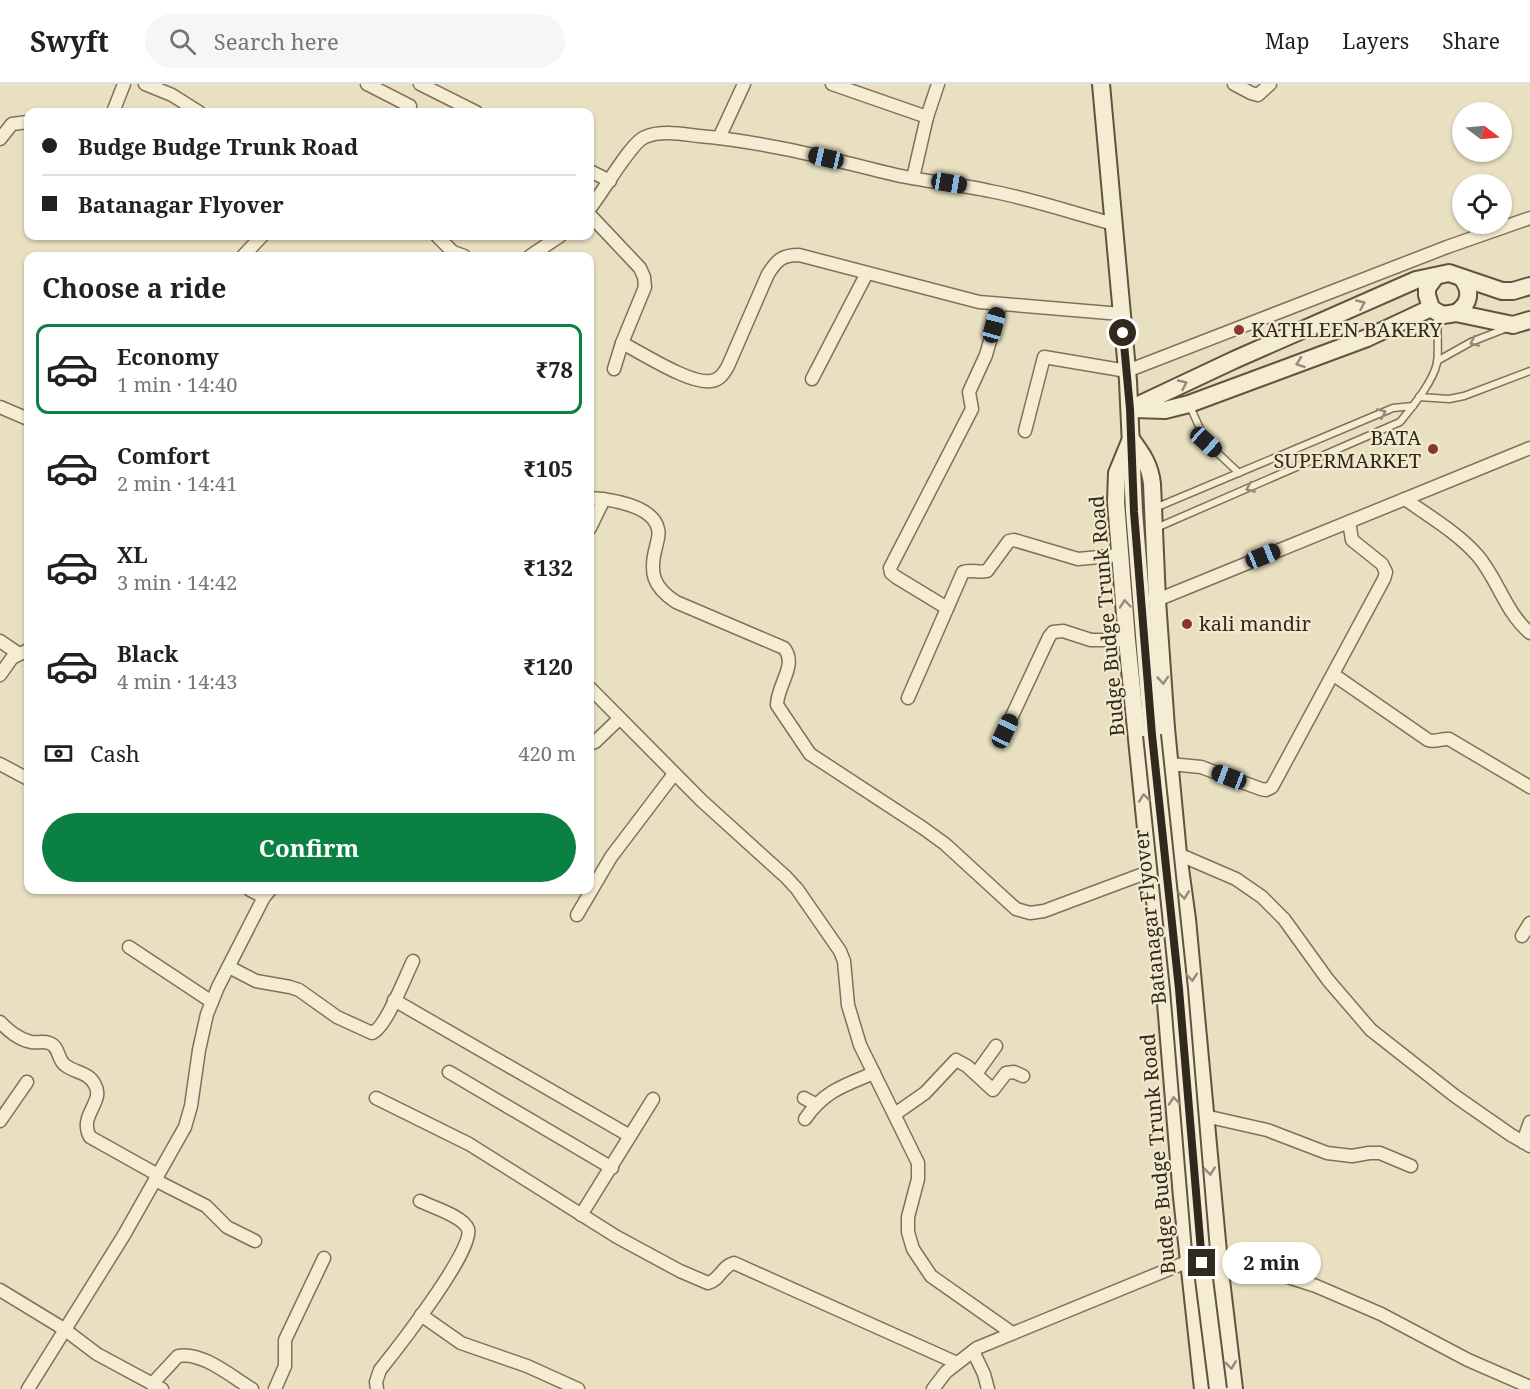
<!DOCTYPE html>
<meta charset="utf-8">
<style>
:root{--surface:#fff;--page:#f6f6f6;--text:#202124;--muted:#757577;--line:#e0e0e0;--accent:#0b8043}
body{margin:0;font-family:"Noto Serif",serif;background:var(--page);color:var(--text);height:100vh;display:flex;flex-direction:column;font-size:22px;white-space:nowrap}
*{box-sizing:border-box;margin:0}
p{font-size:20px;color:var(--muted)}
.icon{flex:none;width:33px;height:33px;fill:none;stroke:currentColor;stroke-width:2;stroke-linecap:round;stroke-linejoin:round}
.map{position:relative;flex:1;overflow:hidden}
.panel{position:absolute;left:24px;top:168px;width:570px;height:642px;display:flex;flex-direction:column;background:var(--surface);border-radius:12px;box-shadow:0 2px 4px #0004}
.panel>*{flex:none}
.top-card{position:absolute;left:24px;top:24px;width:570px;height:132px;border-radius:12px;box-shadow:0 2px 4px #0004;display:grid;align-content:center;height:132px;padding:0 18px;background:var(--surface)}
.needle{width:39px;rotate:106deg}
.tools{position:absolute;left:1452px;top:18px;display:grid;gap:12px}
.tools a{display:grid;place-items:center;width:60px;height:60px;border-radius:50%;background:var(--surface);box-shadow:0 2px 4px #0004;font-size:30px}
.end{position:absolute;width:27px;height:27px;margin:-14px;border:8px solid #32291d;background:#fff;box-shadow:0 0 0 3px #fff}
.from{border-radius:50%}
.bubble{position:absolute;height:42px;border-radius:21px;background:var(--surface);box-shadow:0 2px 4px #0004;font-size:20px;font-weight:700;line-height:42px;text-align:center}
.car{position:absolute;width:18px;height:36px;margin:-18px -9px;border-radius:8px;box-shadow:0 0 4px 2px #0007;background:linear-gradient(#222 24%,#8ab4d8 0 40%,#222 0 76%,#8ab4d8 0 86%,#222 0)}
.top-card b{display:flex;align-items:center;gap:21px;height:57px;font-size:22px}
.top-card b+b{border-top:2px solid var(--line)}
.top-card i{width:15px;height:15px;background:var(--text)}
ul{padding:0;list-style:none}
li{display:flex;align-items:center;gap:18px;height:90px;margin:0 12px 9px;padding:0 6px;border:3px solid transparent;border-radius:12px}
li div{flex:1}
li b{display:block;font-size:22px}
li em{font-style:normal;font-weight:700}
li.selected{border-color:var(--accent)}
li>.icon{width:54px;height:54px;stroke-width:1.5}
h2{padding:0 18px;font-size:27px;line-height:72px}
.pay{display:flex;align-items:center;gap:15px;height:66px;padding:0 18px;font-size:22px}
.pay p{margin-inline-start:auto}
.action{display:flex;gap:12px;margin-top:auto;padding:12px 18px}
.action a{flex:1;height:69px;border-radius:36px;background:var(--accent);color:#fff;font-size:24px;font-weight:700;line-height:69px;text-align:center}
header{display:flex;align-items:center;gap:36px;box-sizing:border-box;height:84px;padding:0 30px;background:var(--surface);border-bottom:2px solid var(--line)}
header strong{font-size:28px}
nav{display:flex;gap:33px;margin-inline-start:auto;font-size:21px}
.search{width:420px;height:54px;background:var(--page);display:flex;align-items:center;gap:15px;box-sizing:border-box;padding:0 21px;border-radius:33px;color:var(--muted);font-size:22px}
.map>svg:first-child{display:block}
.lines{fill:none;stroke-linecap:round;stroke-linejoin:round}
.lane-casing{stroke:#81715a;stroke-width:9}
.street-casing{stroke:#81715a;stroke-width:15}
.secondary-casing{stroke:#63533d;stroke-width:20}
.lane{stroke:#f5edd3;stroke-width:6}
.street{stroke:#f5edd3;stroke-width:12}
.secondary{stroke:#f5edd3;stroke-width:16}
.secondary-bridge-casing{stroke:#63533d;stroke-width:20;stroke-linecap:butt}
.secondary-bridge{stroke:#f5edd3;stroke-width:16}
.oneway{stroke:#948b78}
.route{stroke:#32291d;stroke-width:8}
.poi-dot{fill:#8b352f;stroke:#f2eacf;stroke-width:2}
.labels{text-anchor:middle;stroke-width:4.5;stroke-linejoin:round;paint-order:stroke}
.poi-label{font-size:20px;fill:#32291d;stroke:#f2eacf;text-anchor:start}
.street-label{font-size:20px;fill:#32291d;stroke:#f2eacf}
</style>
<header>
<strong>Swyft</strong>
<div class="search"><svg class="icon" aria-label="search" viewBox="0 0 24 24"><circle cx="10" cy="10" r="6"/><path d="M15 15l6 6"/></svg>Search here</div>
<nav><a>Map</a><a>Layers</a><a>Share</a></nav>
</header>
<div class="map">
<svg width="1530" height="1305" viewBox="0 0 1530 1305">
<rect width="100%" height="100%" fill="#e9e0c1"/>
<g class="lines">
<defs>
<g id="lane">
<polyline points="1437,277 1471,258 1507,244"/>
<polyline points="1419,313 1449,315 1464,312 1530,287"/>
<polyline points="1189,320 1206,358 1239,389"/>
<polyline points="1155,424 1393,324 1413,322"/>
<path d="M1156 444 1400 338C1412 323 1433 298 1437 279 1439 267 1437 244 1437 232"/>
</g>
<g id="street">
<polyline points="145,0 172,11 199,28"/>
<polyline points="367,0 410,22"/>
<polyline points="420,0 476,28"/>
<polyline points="832,0 927,33"/>
<polyline points="1234,0 1251,9 1258,11 1270,0"/>
<polyline points="113,28 124,0"/>
<polyline points="719,54 744,0"/>
<polyline points="0,55 12,40 28,38"/>
<polyline points="590,87 610,97"/>
<polyline points="913,94 927,33 938,0"/>
<path d="M590 124C602 110 631 58 645 53 661 46 682 50 699 52 767 58 830 75 896 91 927 98 959 100 990 107 1032 115 1073 129 1114 140"/>
<polyline points="590,131 640,184 644,193 645,203 622,259 614,285"/>
<polyline points="437,152 453,168 464,172"/>
<polyline points="243,172 262,152"/>
<polyline points="530,172 560,152"/>
<path d="M622 259C642 269 691 301 711 297 720 296 724 289 728 282L768 190C777 176 782 171 799 171L979 218 1121 230"/>
<polyline points="812,295 867,189"/>
<polyline points="0,323 28,335"/>
<polyline points="1025,347 1044,273 1127,287 1447,163 1530,134"/>
<path d="M590 414C609 415 653 421 658 445 660 451 657 457 656 463 649 489 653 503 676 518L784 564C798 581 777 601 777 621L810 670 923 744 945 760 1016 825 1030 829 1044 827 1151 787"/>
<path d="M1405 415C1430 433 1458 449 1478 472 1498 496 1506 529 1530 549"/>
<polyline points="590,444 604,415"/>
<polyline points="1157,516 1530,364"/>
<polyline points="947,524 896,493 891,489 890,484 972,325 969,308 986,271 1000,221"/>
<polyline points="0,557 19,570"/>
<polyline points="0,591 12,574 28,566"/>
<path d="M1334 591 1428 656C1436 659 1441 654 1449 655L1530 703"/>
<polyline points="590,604 702,717 786,793 797,805 840,867 844,877 848,921 860,961 918,1079 918,1095 908,1133 908,1148 913,1165 931,1192 1012,1249"/>
<path d="M908 614 963 488C971 485 979 489 987 487L1009 457 1014 456 1078 475 1121 471"/>
<polyline points="1005,647 1049,553 1053,548 1063,547 1091,556 1127,556"/>
<polyline points="590,660 595,658 619,635"/>
<polyline points="0,680 28,695"/>
<polyline points="1170,680 1201,683 1261,705 1266,706 1272,703 1384,495 1386,488 1382,480 1352,456 1349,438"/>
<polyline points="1178,770 1236,795 1262,813 1284,835 1328,896 1371,946 1455,1012 1511,1051 1530,1062"/>
<polyline points="250,806 264,813"/>
<polyline points="577,831 611,773 674,690"/>
<polyline points="1522,852 1530,839"/>
<polyline points="129,863 212,918"/>
<path d="M229 883 256 897 290 903 299 906 337 933 372 949C386 944 405 893 413 877"/>
<polyline points="394,916 630,1052"/>
<path d="M0 938C9 947 18 955 31 958 37 959 44 957 49 959 60 963 57 975 65 981 75 989 89 988 95 1001 105 1018 78 1031 90 1053L158 1091"/>
<polyline points="449,988 612,1084"/>
<polyline points="976,990 996,962"/>
<path d="M376 1014 469 1060 617 1153 680 1187 708 1199C720 1196 722 1182 734 1179L957 1279"/>
<polyline points="804,1014 815,1020"/>
<polyline points="895,1030 925,1009 956,976 967,982 993,1006 1006,989 1014,988 1023,992"/>
<polyline points="1205,1032 1267,1046 1327,1069 1352,1072 1369,1069 1380,1069 1411,1082"/>
<path d="M805 1035C824 1007 845 1001 874 989"/>
<polyline points="0,1037 27,998"/>
<polyline points="1523,1058 1530,1038"/>
<polyline points="155,1096 206,1122 227,1143 255,1157"/>
<polyline points="581,1131 653,1015"/>
<polyline points="1213,1178 1288,1193 1316,1202 1381,1230 1468,1276 1530,1303"/>
<polyline points="0,1206 64,1245 97,1270 162,1305"/>
<polyline points="421,1231 461,1259 527,1282 578,1305"/>
<polyline points="973,1267 984,1290 988,1305"/>
<path d="M152 1300 178 1272C202 1267 232 1293 252 1305"/>
<polyline points="28,1305 124,1151 185,1043 191,1022 199,966 207,930 218,903 264,813 270,806"/>
<polyline points="275,1305 285,1282 285,1256 324,1174"/>
<path d="M377 1305 376 1298 380 1286C396 1266 475 1165 468 1145 463 1132 432 1123 420 1117"/>
<polyline points="933,1305 946,1288 977,1264 1189,1177 1195,1177"/>
</g>
<g id="secondary">
<polyline points="1101,0 1128,297 1134,427 1152,651"/>
<polyline points="1435,193 1427,204 1427,211 1431,224 1437,228 1443,231 1456,229 1513,241 1530,236"/>
<path d="M1456 229C1470 220 1472 207 1462 194"/>
<polyline points="1130,325 1234,276 1416,196 1449,189 1502,207 1513,207 1530,202"/>
<polyline points="1134,325 1165,326 1189,320 1367,254 1431,224"/>
<path d="M1131 355C1142 370 1150 381 1152 400L1157 516 1166 644 1178 770 1187 835 1219 1179 1234 1305"/>
<polyline points="1131,355 1117,389 1116,418 1127,556 1151,794 1160,846 1182,1113 1203,1305"/>
</g>
</defs>
<use href="#lane" class="lane-casing"/>
<use href="#street" class="street-casing"/>
<use href="#secondary" class="secondary-casing"/>
<use href="#lane" class="lane"/>
<use href="#street" class="street"/>
<use href="#secondary" class="secondary"/>
<defs>
<polyline id="secondary-bridge" points="1152,651 1179,905 1202,1179 1218,1305"/>
</defs>
<use href="#secondary-bridge" class="secondary-bridge-casing"/>
<use href="#secondary-bridge" class="secondary-bridge"/>
</g>
<defs><path id="oneway-chevron" d="M-2-3.5L2.5 0L-2 3.5" fill="none" stroke-width="1.6" stroke-linecap="round" stroke-linejoin="round" transform="scale(1.5)"/></defs>
<g class="oneway">
<use href="#oneway-chevron" transform="translate(1361 220) rotate(-24)"/>
<use href="#oneway-chevron" transform="translate(1474 258) rotate(156)"/>
<use href="#oneway-chevron" transform="translate(1300 279) rotate(160)"/>
<use href="#oneway-chevron" transform="translate(1183 300) rotate(-25)"/>
<use href="#oneway-chevron" transform="translate(1382 329) rotate(-23)"/>
<use href="#oneway-chevron" transform="translate(1250 404) rotate(157)"/>
<use href="#oneway-chevron" transform="translate(1125 520) rotate(-95)"/>
<use href="#oneway-chevron" transform="translate(1163 596) rotate(86)"/>
<use href="#oneway-chevron" transform="translate(1144 714) rotate(-96)"/>
<use href="#oneway-chevron" transform="translate(1184 811) rotate(83)"/>
<use href="#oneway-chevron" transform="translate(1192 893) rotate(85)"/>
<use href="#oneway-chevron" transform="translate(1174 1017) rotate(-95)"/>
<use href="#oneway-chevron" transform="translate(1210 1087) rotate(84)"/>
<use href="#oneway-chevron" transform="translate(1231 1281) rotate(83)"/>
</g>
<g class="lines">
<polyline class="route" points="1123,249 1130,325 1134,428 1152,651 1179,905 1202,1179"/>
</g>
<g class="poi-dot">
<circle cx="1239" cy="246" r="6"/>
<circle cx="1433" cy="365" r="6"/>
<circle cx="1187" cy="540" r="6"/>
</g>
<g class="labels">
<g class="poi-label">
<text x="1251" y="253">KATHLEEN BAKERY</text>
<text x="1421" y="361" text-anchor="end">BATA<tspan x="1421" dy="23">SUPERMARKET</tspan></text>
<text x="1199" y="547">kali mandir</text>
</g>
<g class="street-label">
<text transform="translate(1107 532) rotate(-95)" y="7">Budge Budge Trunk Road</text>
<text transform="translate(1150 833) rotate(-96)" y="7">Batanagar Flyover</text>
<text transform="translate(1158 1070) rotate(-95)" y="7">Budge Budge Trunk Road</text>
</g>
</g>
</svg>
<div class="tools">
<a><svg class="needle" viewBox="-14 -14 28 28"><path d="M0-13l5 13h-10z" fill="#e53935"/><path d="M0 13l5-13h-10z" fill="#757577"/></svg></a>
<a><svg class="icon" aria-label="locate" viewBox="0 0 24 24"><circle cx="12" cy="12" r="6"/><path d="M12 2v4M12 18v4M2 12h4M18 12h4"/></svg></a>
</div>
<i class="end from" style="left:1123px;top:249px"></i>
<i class="end" style="left:1202px;top:1179px"></i>
<div class="bubble" style="left:1222px;top:1158px;width:99px">2 min</div>
<i class="car" style="left:826px;top:74px;rotate:283deg"></i>
<i class="car" style="left:949px;top:99px;rotate:99deg"></i>
<i class="car" style="left:994px;top:241px;rotate:15deg"></i>
<i class="car" style="left:1206px;top:358px;rotate:132deg"></i>
<i class="car" style="left:1263px;top:472px;rotate:68deg"></i>
<i class="car" style="left:1005px;top:647px;rotate:25deg"></i>
<i class="car" style="left:1229px;top:693px;rotate:291deg"></i>
<div class="top-card">
<b><i class="from"></i>Budge Budge Trunk Road</b>
<b><i></i>Batanagar Flyover</b>
</div>
<section class="panel">
<h2>Choose a ride</h2>
<ul>
<li class="selected"><svg class="icon" aria-label="car" viewBox="0 0 24 24"><path d="M5 17H2v-5l4-1 3-4h7l3 4 3 1v5h-3M9 17h6M6 11h13"/><circle cx="7" cy="17" r="2"/><circle cx="17" cy="17" r="2"/></svg><div><b>Economy</b><p>1 min · 14:40</p></div><em>₹78</em></li>
<li><svg class="icon" aria-label="car" viewBox="0 0 24 24"><path d="M5 17H2v-5l4-1 3-4h7l3 4 3 1v5h-3M9 17h6M6 11h13"/><circle cx="7" cy="17" r="2"/><circle cx="17" cy="17" r="2"/></svg><div><b>Comfort</b><p>2 min · 14:41</p></div><em>₹105</em></li>
<li><svg class="icon" aria-label="car" viewBox="0 0 24 24"><path d="M5 17H2v-5l4-1 3-4h7l3 4 3 1v5h-3M9 17h6M6 11h13"/><circle cx="7" cy="17" r="2"/><circle cx="17" cy="17" r="2"/></svg><div><b>XL</b><p>3 min · 14:42</p></div><em>₹132</em></li>
<li><svg class="icon" aria-label="car" viewBox="0 0 24 24"><path d="M5 17H2v-5l4-1 3-4h7l3 4 3 1v5h-3M9 17h6M6 11h13"/><circle cx="7" cy="17" r="2"/><circle cx="17" cy="17" r="2"/></svg><div><b>Black</b><p>4 min · 14:43</p></div><em>₹120</em></li>
</ul>
<div class="pay"><svg class="icon" aria-label="cash" viewBox="0 0 24 24"><path d="M3 7h18v10H3z"/><circle cx="12" cy="12" r="2"/></svg>Cash<p>420 m</p></div>
<div class="action"><a>Confirm</a></div>
</section>
</div>
